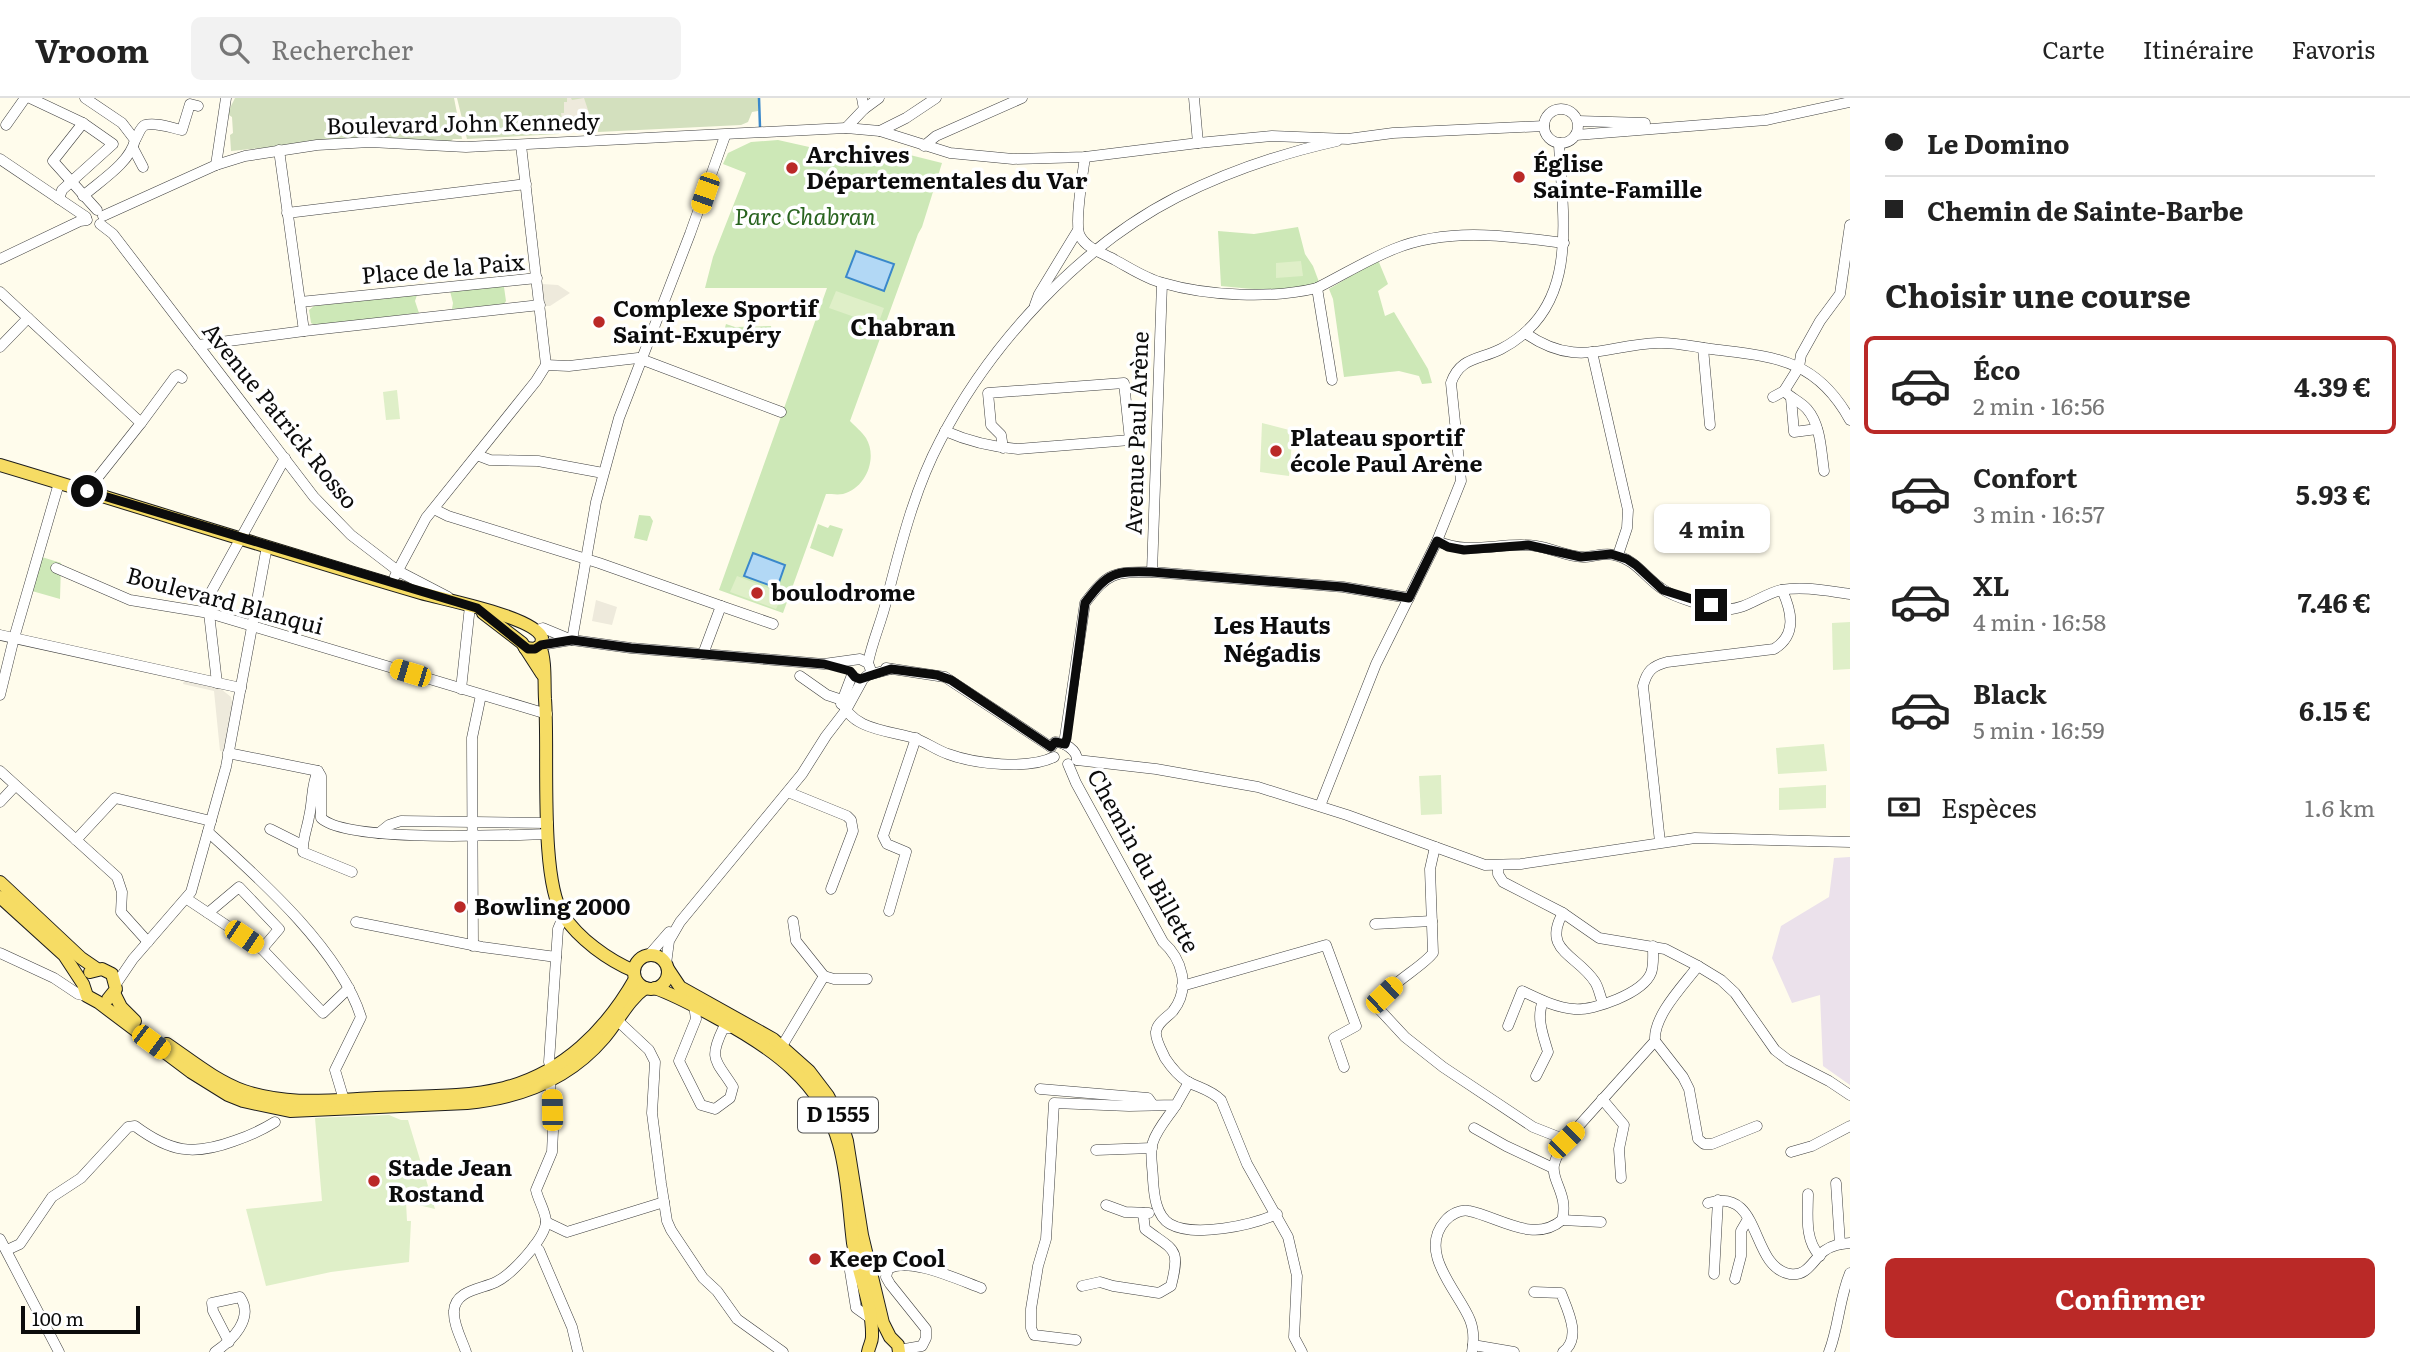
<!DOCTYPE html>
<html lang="fr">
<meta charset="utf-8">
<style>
:root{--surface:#fff;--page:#f2f2f2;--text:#222;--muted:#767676;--line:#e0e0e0;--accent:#ba2927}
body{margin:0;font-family:Literata,serif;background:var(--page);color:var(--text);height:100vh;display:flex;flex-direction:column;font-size:26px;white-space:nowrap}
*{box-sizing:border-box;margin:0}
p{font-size:23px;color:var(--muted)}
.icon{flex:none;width:38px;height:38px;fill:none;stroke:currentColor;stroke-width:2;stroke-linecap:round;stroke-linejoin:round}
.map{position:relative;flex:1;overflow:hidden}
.sheet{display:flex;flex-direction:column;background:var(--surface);width:560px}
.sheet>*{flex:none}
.hud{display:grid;align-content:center;height:154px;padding:0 35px;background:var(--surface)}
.scale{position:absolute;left:21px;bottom:18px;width:119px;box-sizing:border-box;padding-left:7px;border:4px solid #0c0c0c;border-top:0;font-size:19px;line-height:24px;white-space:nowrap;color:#0c0c0c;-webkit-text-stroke:5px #fff;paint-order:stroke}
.end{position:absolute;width:32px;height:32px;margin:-16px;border:9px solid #0c0c0c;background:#fff;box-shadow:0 0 0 4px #fff}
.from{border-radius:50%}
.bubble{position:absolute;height:49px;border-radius:10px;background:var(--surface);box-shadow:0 2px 5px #0004;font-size:23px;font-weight:700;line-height:49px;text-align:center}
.car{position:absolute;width:21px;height:42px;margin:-21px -10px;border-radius:9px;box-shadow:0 0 5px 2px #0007;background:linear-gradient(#f5c518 24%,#345 0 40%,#f5c518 0 76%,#345 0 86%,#f5c518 0)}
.hud b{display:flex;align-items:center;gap:24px;height:66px;font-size:26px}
.hud b+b{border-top:2px solid var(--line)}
.hud i{width:18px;height:18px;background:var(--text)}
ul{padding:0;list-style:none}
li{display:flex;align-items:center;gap:21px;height:98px;margin:0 14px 10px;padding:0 21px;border:4px solid transparent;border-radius:10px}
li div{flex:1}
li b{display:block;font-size:26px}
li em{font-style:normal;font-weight:700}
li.active{border-color:var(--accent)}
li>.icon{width:63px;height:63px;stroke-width:1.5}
h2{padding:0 35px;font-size:32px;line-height:84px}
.pay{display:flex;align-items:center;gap:18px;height:77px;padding:0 35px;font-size:26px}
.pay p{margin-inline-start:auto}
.cta{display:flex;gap:14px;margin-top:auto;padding:14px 35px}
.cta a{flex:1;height:80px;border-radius:10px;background:var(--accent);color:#fff;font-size:28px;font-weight:700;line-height:80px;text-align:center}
header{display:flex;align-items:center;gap:42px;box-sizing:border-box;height:98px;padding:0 35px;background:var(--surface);border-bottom:2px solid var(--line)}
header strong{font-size:33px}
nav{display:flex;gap:38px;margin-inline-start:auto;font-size:24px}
.search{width:490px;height:63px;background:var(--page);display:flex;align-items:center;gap:18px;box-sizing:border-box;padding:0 24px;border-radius:10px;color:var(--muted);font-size:26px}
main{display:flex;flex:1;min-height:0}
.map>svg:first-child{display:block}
.industrial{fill:#ebe1eb}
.green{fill:#cde8b7}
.cemetery{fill:#d3e0be}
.pitch{fill:#dfefc8}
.plaza{fill:#eeeadc}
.water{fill:#b2d8f5;stroke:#3a88cb;stroke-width:2}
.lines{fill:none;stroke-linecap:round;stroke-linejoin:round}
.stream{stroke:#3a88cb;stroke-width:2.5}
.minor-casing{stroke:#3f3f3f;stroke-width:11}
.major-casing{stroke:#1d1d1d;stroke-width:14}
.minor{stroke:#fff;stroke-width:10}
.major{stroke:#f6dc64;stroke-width:12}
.route{stroke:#0c0c0c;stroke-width:9}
.poi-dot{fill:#ba2927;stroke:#fff;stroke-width:2.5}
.labels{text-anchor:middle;stroke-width:7;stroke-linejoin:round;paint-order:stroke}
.shield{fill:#fff;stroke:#555;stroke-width:2}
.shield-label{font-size:21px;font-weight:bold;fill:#0c0c0c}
.street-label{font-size:23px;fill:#0c0c0c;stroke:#fff}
.poi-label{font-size:23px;font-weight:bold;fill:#0c0c0c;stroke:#fff;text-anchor:start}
.park-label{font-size:23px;font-style:italic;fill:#28631e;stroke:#fff}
.neighbourhood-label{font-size:24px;font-weight:bold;fill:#0c0c0c;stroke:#fff}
</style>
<header>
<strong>Vroom</strong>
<div class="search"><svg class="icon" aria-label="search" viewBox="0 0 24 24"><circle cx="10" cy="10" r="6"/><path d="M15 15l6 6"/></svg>Rechercher</div>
<nav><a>Carte</a><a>Itinéraire</a><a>Favoris</a></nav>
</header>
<main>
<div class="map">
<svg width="1850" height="1254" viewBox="0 0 1850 1254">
<rect width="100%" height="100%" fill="#fffcec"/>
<polygon class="industrial" points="1850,759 1850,987 1823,968 1820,897 1792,905 1772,860 1781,828 1829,799 1834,760"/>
<g class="green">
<path d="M778 42 836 55 910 57 942 65 922 129 918 136 850 323C855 328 862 334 866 340 878 360 866 390 843 396 838 397 831 396 826 396L783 515 719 492 827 190H705L713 159 746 75 723 66 728 55 751 44Z"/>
<path d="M1298 129 1305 156 1313 168 1319 184C1287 196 1254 191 1221 188L1218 133 1254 136Z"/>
<polygon points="1378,162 1388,186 1378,193 1385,218 1394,214 1428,271 1432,285 1422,286 1419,278 1399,273 1344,279 1333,201 1329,191"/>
<polygon points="501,188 504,189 506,203 504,206 452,211 453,205 450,193"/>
<polygon points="417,197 415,203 419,215 315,227 311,225 309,212 314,208"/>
<polygon points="726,226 735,229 771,228 772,239 722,240"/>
<polygon points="639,417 650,418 653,423 647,443 634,440"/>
<polygon points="818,426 828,430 830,427 843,431 833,459 810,450"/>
<polygon points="42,459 61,465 60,501 32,493"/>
</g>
<g class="cemetery">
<polygon points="235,0 454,0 462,41 453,41 449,45 366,40 231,53 230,37 233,35 232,19 227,16"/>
<polygon points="457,0 758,0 758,13 752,14 748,24 741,27 598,34 597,21 559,22 559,36 467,41"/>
</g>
<g class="pitch">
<polygon points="1301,163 1303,178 1276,180 1276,165"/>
<polygon points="836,193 884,210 880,221 866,217 863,222 829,210"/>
<polygon points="397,292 400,321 386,322 383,294"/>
<polygon points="1262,325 1293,333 1289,378 1260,374"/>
<polygon points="737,478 783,496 776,511 730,494"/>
<polygon points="1850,524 1850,571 1833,572 1832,525"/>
<polygon points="1824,646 1827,673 1778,676 1776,650"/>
<polygon points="1441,677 1442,716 1421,717 1419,678"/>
<polygon points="1826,687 1826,710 1779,712 1779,690"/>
<polygon points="389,1017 401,1022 408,1022 435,1111 406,1104 407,1123 411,1123 409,1164 331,1174 266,1188 246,1111 322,1103 315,1020"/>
</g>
<g class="plaza">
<polygon points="567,0 571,0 572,2 584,0 591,21 562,22 561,15 564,15 564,4 567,4"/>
<polygon points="542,186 558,187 570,195 550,208 545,208"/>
<polygon points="596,502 617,509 612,527 592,523"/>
<polygon points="184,582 221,591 231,599 233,608 224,654 220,653 214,593 183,586"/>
</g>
<g class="water">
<polygon points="856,153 894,166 884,193 846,179"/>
<polygon points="753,455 785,467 777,490 744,478"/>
</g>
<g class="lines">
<polyline class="stream" points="759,0 760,29"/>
<defs>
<g id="minor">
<polyline points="30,0 83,25 113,46 62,92 59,101"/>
<polyline points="1194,0 1198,45"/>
<circle cx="1561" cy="28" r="17"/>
<polyline points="864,11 879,0"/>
<polyline points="1578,23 1645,25"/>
<polyline points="83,25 53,63 97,112"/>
<polyline points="6,27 25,0"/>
<polyline points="846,30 864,11 862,0"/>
<polyline points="880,33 906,20 936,0"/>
<polyline points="1576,37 1766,22 1850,4"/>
<path d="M135 42C138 38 140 29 145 27 156 24 172 30 182 32L190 6 198 8"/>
<polyline points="924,48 936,38 1022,0"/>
<polyline points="133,50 143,69"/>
<polyline points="279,52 304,233"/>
<path d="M1085 59C1083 74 1074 127 1080 138 1087 151 1103 155 1115 162 1130 170 1146 181 1163 185 1207 198 1272 201 1317 190 1343 177 1367 162 1394 151 1449 129 1507 138 1564 145"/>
<polyline points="0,61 86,119"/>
<polyline points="216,67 226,0"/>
<path d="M83 98C100 83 130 65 135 42L122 25 85 0"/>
<polyline points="287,115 526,86"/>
<polyline points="103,118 216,67 245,58 317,47 370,44 466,49 846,30 880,33 950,55 1013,61 1085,59 1198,45 1272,38 1348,41 1393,35 1544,28"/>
<polyline points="100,126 113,136 314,399 351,437 398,473 448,499"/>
<polyline points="0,161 80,123 87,122"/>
<polyline points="1317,190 1332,282"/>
<polyline points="0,194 141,325 87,393"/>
<polyline points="300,204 537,180"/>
<polyline points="1035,207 1039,196 1078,132"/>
<path d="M1525 235C1577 271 1604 247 1658 245 1676 244 1694 249 1711 251 1774 259 1816 260 1850 322"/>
<polyline points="198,247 304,233 540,207"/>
<polyline points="0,249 28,220"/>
<polyline points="1703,250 1710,327"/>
<polyline points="1592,254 1628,412 1627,430 1618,457"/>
<polyline points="546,267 569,268 638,260 781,314"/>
<path d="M1784 293C1791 300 1801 304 1807 311 1821 327 1821 353 1824 373"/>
<polyline points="1773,299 1784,293 1799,269 1801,257 1820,223 1840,196 1850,127"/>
<polyline points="1791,300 1794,334 1817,331"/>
<polyline points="141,325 175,279 178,277 182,280"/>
<path d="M945 333C970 344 991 349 1018 351L1130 342 1124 285 988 295 991 327 1001 337 1003 350"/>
<polyline points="477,357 490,362 538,363 603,375"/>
<polyline points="434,411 448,418 599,465 721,508 703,556"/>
<path d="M1437 443C1470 458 1502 443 1536 448 1552 450 1567 459 1583 459 1593 459 1604 454 1614 457 1635 461 1645 479 1661 490 1674 500 1710 510 1727 511 1745 512 1763 496 1781 492 1804 488 1827 493 1850 496"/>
<polyline points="56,470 130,502 209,515 547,616"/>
<polyline points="1152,474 1162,185"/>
<polyline points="395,478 426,420 536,283 546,267 521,47"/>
<polyline points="721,508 773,526"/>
<polyline points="538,532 543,530 572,542 631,550 824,566 860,561 868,565 870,570"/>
<polyline points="0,537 241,590"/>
<polyline points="572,542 596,404 619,320 690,136 725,38"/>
<polyline points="541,547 571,542"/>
<path d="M868 565C872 544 881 525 886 504 900 450 914 392 940 343 990 246 1079 149 1177 99 1227 74 1283 55 1337 43"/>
<polyline points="886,570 945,579 1051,649"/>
<path d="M800 578 827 597 842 602C849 632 892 633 914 640 926 644 936 652 948 656 975 666 1028 672 1054 659"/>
<polyline points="217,585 209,515 210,496 285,360"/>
<polyline points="461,591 470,508"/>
<polyline points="0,597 14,540 59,385"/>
<polyline points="841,606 852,577"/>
<path d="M1064 646 1085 505C1108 474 1114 474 1152 474L1343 489 1409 500"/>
<path d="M1051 649 1055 644C1064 644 1077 652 1077 662"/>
<path d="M228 655 318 673 321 678V720C347 745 507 737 548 736"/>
<polyline points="1077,662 1156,671 1258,689 1347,717 1485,767 1521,766 1695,740 1850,744"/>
<path d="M1068 666 1076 685 1163 844C1182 861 1191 890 1173 913 1168 919 1157 924 1156 934 1155 941 1162 953 1165 960 1171 969 1178 978 1188 984 1200 990 1211 992 1221 1002L1247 1066 1288 1139 1297 1178 1294 1239 1302 1254"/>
<polyline points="0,673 117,779 122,794 121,814 148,844"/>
<path d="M318 673C311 687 313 703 309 719 307 731 302 742 303 754L352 774"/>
<polyline points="788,694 847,718 851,722 853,733 831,791"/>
<polyline points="0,704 15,688"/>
<path d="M1320 708 1376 566 1437 443 1461 383 1451 285C1460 259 1479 262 1501 251 1582 209 1562 119 1559 45"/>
<polyline points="270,731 302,747"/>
<path d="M208 734C260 781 340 852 361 919L335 972 344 1002"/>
<polyline points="379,735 389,727 401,723 548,725"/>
<polyline points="76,742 115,700 211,723"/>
<path d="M1660 744 1643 588C1647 573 1652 568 1667 564L1774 551C1797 537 1792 514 1782 492"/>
<path d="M1435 749 1430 771 1433 855C1420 872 1379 890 1379 911L1405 939 1443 969 1533 1029 1566 1042"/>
<polyline points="1498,768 1498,776 1503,784 1563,815 1599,840 1665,851 1698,868 1721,882 1735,895 1775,952 1788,962 1829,983 1850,997"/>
<polyline points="187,801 262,851 323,915 349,890"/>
<polyline points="889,813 906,754 887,746 883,738 916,640"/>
<polyline points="208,815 239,789 279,831 262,851"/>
<path d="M1563 815C1541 853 1578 857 1595 884 1599 890 1600 899 1603 905"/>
<polyline points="793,823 796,843 824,878 834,881 867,881"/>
<polyline points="356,824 482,849 556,859"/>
<polyline points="1375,826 1432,823"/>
<polyline points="473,848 472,640 481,597"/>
<polyline points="0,855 54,880 78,896 87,898"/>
<polyline points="649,857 669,834"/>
<polyline points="666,866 669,843 680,824 802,676 826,638 846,612 863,581 868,577 891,571"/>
<polyline points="116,886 133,861 191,794 226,669 267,448"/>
<polyline points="1182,888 1326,847 1356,928 1334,940 1344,969"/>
<path d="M694 907 696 921 679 963 701 1007 715 1011 730 1000 733 989C716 962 708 962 723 931L734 929"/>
<polyline points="618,923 649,952 655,964 652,1015 661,1085 667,1123 671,1132 703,1180 717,1193 737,1221 783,1254"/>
<path d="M1508 928 1522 893C1537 900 1556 910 1574 911 1594 913 1643 895 1651 875 1654 868 1653 857 1653 848"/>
<polyline points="1655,943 1683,979 1689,991 1698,1041 1704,1046 1712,1046 1757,1028"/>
<polyline points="782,948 824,878"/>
<polyline points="552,971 549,964 558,831 564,817"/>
<path d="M1536 978 1548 954C1543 937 1536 920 1543 903"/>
<polyline points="1040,991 1148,1000 1153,1007"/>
<polyline points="1602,1001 1624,1027 1619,1051 1621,1080"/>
<path d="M1176 1007C1169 1018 1157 1031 1153 1044 1149 1054 1153 1071 1153 1082 1154 1097 1156 1118 1170 1126 1195 1140 1252 1127 1277 1116"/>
<polyline points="1474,1030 1506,1048 1553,1070"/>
<polyline points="1096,1052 1152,1050"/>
<polyline points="1791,1054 1812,1048 1850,1028"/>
<polyline points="1836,1085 1840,1146"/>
<path d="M1808 1096C1808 1116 1804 1142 1820 1158"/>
<path d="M1708 1105C1763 1088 1749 1169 1790 1176 1807 1179 1813 1162 1824 1153 1832 1147 1840 1146 1850 1145"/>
<polyline points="1106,1107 1125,1114 1149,1115"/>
<polyline points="1562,1122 1601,1124"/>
<polyline points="546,1124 567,1134 664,1104"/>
<polyline points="0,1141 59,1254"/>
<polyline points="534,1148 539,1152 572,1229 578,1254"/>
<path d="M7 1152 20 1146 52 1099 81 1080 128 1029 135 1028C170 1054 193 1058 234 1043 249 1038 262 1032 275 1024"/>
<polyline points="853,1154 850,1173 856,1210 870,1220"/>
<polyline points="1714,1176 1718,1102"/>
<polyline points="1735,1181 1741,1158 1741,1133 1748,1121"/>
<path d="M1082 1188 1100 1184 1113 1188 1159 1195 1171 1188C1181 1149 1174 1153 1145 1131L1143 1115"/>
<path d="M1534 1194 1561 1195C1568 1213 1582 1240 1563 1254"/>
<polyline points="1076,1242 1034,1237 1031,1230 1031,1211 1038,1168 1046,1141 1054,1005 1129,1008 1176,1007 1189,984"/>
<polyline points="1473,1247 1514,1254"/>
<path d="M899 1252 922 1248 926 1240V1231L890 1186 886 1179 888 1171C909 1158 959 1182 981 1190"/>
<path d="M215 1254C231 1243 255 1221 240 1199L212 1205 213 1213 229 1244"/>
<path d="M466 1254C462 1242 453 1226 454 1213 455 1192 482 1191 496 1184 511 1177 546 1140 546 1123 545 1112 538 1102 536 1092L552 1054 553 1033 550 983"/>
<path d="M1472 1254C1474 1243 1474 1232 1470 1222 1459 1194 1417 1155 1445 1123 1451 1116 1461 1111 1469 1113 1499 1119 1534 1146 1562 1122 1569 1097 1551 1083 1554 1067 1556 1058 1561 1050 1566 1042L1655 943C1653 918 1683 888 1698 868"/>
<path d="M1829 1254C1839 1228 1839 1201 1850 1175"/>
</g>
<g id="major">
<path d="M0 367C140 409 281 454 421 495 445 502 535 519 542 540L541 547 535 551 525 550"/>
<polyline points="483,515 522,545 542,576"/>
<path d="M540 548C546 563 544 584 545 601 549 650 539 780 563 817 579 841 608 862 634 873"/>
<polyline points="0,784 81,860 97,871"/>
<path d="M0 799 64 857 83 886 87 898 98 904 191 974 228 997 243 1003 290 1013 467 1005C520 1000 569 981 604 940 618 924 628 902 645 890"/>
<circle cx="651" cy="874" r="17"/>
<polyline points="668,871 680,889 773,941 809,973 828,998 841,1023 847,1043 862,1137 883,1225 890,1239 898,1247 899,1254"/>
<polyline points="90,874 102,871 112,876 116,891 108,901"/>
<path d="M655 890C677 898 697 909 717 920 771 949 822 984 839 1046 848 1078 849 1113 853 1145 858 1176 873 1208 872 1239 872 1244 869 1248 868 1254"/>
<polyline points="114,895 121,909 135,923"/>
<path d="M167 946C192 963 216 983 244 993 288 1008 331 1002 376 1000 418 998 463 1000 504 990 563 975 606 932 635 881"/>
</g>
</defs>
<use href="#minor" class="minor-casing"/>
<use href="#major" class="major-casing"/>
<use href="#minor" class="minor"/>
<use href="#major" class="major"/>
</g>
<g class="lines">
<path class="route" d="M87 393 477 510 528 551H535L541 547 572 542 631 550 824 566 850 573 855 579 860 581 891 571 937 577 951 582 1051 649 1055 644 1065 646 1067 640 1085 505C1108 474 1114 473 1152 474L1343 489 1409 500 1437 443 1448 449 1464 452 1528 447 1581 459 1611 456 1627 461 1636 467 1663 492 1711 507"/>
</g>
<g class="poi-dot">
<circle cx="792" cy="70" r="7"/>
<circle cx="1519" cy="79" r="7"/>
<circle cx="599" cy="224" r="7"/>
<circle cx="1276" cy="353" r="7"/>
<circle cx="757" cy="495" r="7"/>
<circle cx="460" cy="809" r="7"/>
<circle cx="374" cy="1083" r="7"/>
<circle cx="815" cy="1161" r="7"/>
</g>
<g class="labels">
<rect class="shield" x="798" y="999.5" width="80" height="35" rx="5"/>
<g class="shield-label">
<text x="838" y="1024">D 1555</text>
</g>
<g class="street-label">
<text transform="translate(463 26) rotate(-1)" y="8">Boulevard John Kennedy</text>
<text transform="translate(443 171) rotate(-5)" y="8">Place de la Paix</text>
<text transform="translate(280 318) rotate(51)" y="8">Avenue Patrick Rosso</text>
<text transform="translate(1137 335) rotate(-88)" y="8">Avenue Paul Arène</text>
<text transform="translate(225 503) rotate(15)" y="8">Boulevard Blanqui</text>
<text transform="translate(1143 763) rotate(61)" y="8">Chemin du Billette</text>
</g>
<g class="poi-label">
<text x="806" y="65">Archives<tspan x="806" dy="26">Départementales du Var</tspan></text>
<text x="1533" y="74">Église<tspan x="1533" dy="26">Sainte-Famille</tspan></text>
<text x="613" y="219">Complexe Sportif<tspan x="613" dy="26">Saint-Exupéry</tspan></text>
<text x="1290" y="348">Plateau sportif<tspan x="1290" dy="26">école Paul Arène</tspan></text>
<text x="771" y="503">boulodrome</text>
<text x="474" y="817">Bowling 2000</text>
<text x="388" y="1078">Stade Jean<tspan x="388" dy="26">Rostand</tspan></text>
<text x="829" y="1169">Keep Cool</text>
</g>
<g class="park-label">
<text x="805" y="127">Parc Chabran</text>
</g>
<g class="neighbourhood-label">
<text x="903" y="238">Chabran</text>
<text x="1272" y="536">Les Hauts<tspan x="1272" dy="28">Négadis</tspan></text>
</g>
</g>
</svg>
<div class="scale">100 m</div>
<i class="end from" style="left:87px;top:393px"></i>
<i class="end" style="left:1711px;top:507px"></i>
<div class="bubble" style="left:1654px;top:406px;width:116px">4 min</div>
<i class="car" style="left:705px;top:95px;rotate:199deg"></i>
<i class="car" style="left:410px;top:575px;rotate:287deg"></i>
<i class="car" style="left:244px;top:839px;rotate:124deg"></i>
<i class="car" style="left:1384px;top:897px;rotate:46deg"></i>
<i class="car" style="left:151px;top:944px;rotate:127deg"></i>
<i class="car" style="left:552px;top:1012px;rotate:359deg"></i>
<i class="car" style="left:1566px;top:1042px;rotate:45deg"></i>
</div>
<section class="sheet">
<div class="hud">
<b><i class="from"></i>Le Domino</b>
<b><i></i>Chemin de Sainte-Barbe</b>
</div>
<h2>Choisir une course</h2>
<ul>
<li class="active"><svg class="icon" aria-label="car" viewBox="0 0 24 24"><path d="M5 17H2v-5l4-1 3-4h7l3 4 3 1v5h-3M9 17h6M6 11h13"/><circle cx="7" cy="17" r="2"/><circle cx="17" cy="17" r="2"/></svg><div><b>Éco</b><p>2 min · 16:56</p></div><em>4.39 €</em></li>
<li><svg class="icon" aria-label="car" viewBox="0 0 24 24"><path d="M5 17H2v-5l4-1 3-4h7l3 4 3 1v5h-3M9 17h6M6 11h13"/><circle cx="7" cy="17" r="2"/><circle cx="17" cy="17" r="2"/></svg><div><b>Confort</b><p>3 min · 16:57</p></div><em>5.93 €</em></li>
<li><svg class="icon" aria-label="car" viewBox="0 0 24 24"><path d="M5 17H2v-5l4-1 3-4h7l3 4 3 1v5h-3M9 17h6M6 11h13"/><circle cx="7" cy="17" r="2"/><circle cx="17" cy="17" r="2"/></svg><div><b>XL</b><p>4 min · 16:58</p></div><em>7.46 €</em></li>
<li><svg class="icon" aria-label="car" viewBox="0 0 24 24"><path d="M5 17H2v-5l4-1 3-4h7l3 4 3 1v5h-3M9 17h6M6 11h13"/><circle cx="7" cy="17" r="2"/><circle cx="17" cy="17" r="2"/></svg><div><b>Black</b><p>5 min · 16:59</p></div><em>6.15 €</em></li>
</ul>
<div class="pay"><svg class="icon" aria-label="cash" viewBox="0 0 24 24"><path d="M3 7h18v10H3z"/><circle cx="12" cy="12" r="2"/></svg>Espèces<p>1.6 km</p></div>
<div class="cta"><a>Confirmer</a></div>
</section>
</main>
